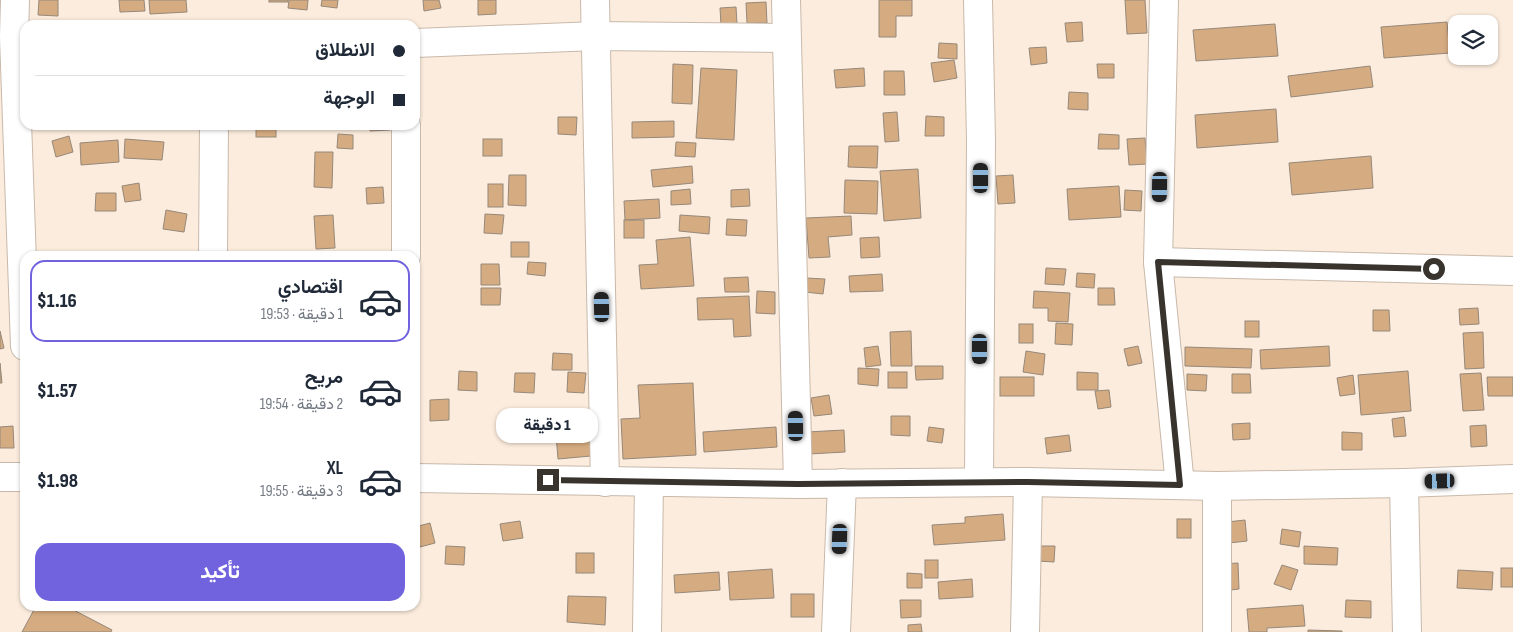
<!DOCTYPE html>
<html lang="ar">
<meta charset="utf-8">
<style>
:root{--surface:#fff;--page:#f2f2f3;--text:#1f2937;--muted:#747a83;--line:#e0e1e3;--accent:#7163dd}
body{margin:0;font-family:"Sofia Sans Condensed",Vazirmatn,sans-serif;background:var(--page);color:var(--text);direction:rtl;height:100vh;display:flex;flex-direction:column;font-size:19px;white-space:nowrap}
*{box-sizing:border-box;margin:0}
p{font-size:16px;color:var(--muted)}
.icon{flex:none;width:28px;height:28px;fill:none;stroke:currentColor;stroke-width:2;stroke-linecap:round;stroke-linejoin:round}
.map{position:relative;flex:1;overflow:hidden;direction:ltr}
.sheet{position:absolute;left:20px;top:251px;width:400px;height:360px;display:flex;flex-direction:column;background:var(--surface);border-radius:15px;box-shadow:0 1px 4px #0004;direction:rtl}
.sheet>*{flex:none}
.top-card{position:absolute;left:20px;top:20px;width:400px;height:110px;border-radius:15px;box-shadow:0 1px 4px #0004;direction:rtl;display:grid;align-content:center;height:110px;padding:0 15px;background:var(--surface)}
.buttons{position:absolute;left:1448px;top:15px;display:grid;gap:10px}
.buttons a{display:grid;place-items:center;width:50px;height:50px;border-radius:10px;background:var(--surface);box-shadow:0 1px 4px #0004;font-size:25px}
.end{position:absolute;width:22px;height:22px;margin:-11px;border:6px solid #39332d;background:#fff;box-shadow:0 0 0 2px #fff}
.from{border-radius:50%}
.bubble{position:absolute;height:35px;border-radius:15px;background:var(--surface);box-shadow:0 1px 4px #0004;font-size:16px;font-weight:800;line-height:35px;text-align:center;direction:rtl}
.car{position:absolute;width:15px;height:30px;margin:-15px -8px;border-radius:6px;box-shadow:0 0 4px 1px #0007;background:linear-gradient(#222 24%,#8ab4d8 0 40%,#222 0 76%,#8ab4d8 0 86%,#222 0)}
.top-card b{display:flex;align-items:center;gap:18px;height:48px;font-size:19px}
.top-card b+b{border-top:1px solid var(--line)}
.top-card i{width:12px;height:12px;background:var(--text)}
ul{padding:9px 0 0;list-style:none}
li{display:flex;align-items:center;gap:15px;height:82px;margin:0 10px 8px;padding:0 5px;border:2px solid transparent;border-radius:15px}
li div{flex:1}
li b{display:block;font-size:19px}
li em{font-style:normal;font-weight:800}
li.active{border-color:var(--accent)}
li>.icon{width:45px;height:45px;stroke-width:1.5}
.primary-button{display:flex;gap:10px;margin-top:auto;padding:10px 15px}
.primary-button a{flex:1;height:58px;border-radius:15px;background:var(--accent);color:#fff;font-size:20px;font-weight:800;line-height:58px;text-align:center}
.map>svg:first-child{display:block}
.building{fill:#d5ab81;stroke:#96887a}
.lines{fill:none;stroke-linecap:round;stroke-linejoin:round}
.street-casing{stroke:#c8b9ab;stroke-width:30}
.street{stroke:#fff;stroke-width:28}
.route{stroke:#39332d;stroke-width:6}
</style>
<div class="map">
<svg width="1513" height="632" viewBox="0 0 1513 632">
<rect width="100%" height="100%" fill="#fbecdd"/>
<g class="building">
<polygon points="39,0 58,0 58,16 38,15"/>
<polygon points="119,0 144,0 145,11 120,12"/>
<polygon points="149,0 186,0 187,12 150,14"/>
<rect x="269" y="0" width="19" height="2"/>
<polygon points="289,0 308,0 307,10 288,8"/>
<polygon points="322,0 338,0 337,8 321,6"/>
<polygon points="423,0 439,0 441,8 424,11"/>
<polygon points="478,0 496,0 496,14 478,15"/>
<polygon points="879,0 912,0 912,16 896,16 896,37 879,37"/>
<polygon points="1125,0 1145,0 1147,33 1127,34"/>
<polygon points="766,2 767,23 747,23 746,3"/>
<polygon points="736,7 737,24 721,25 720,8"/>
<polygon points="1082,22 1083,41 1067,42 1065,23"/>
<polygon points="1447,22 1450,53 1384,58 1381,27"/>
<polygon points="1275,24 1278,56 1196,61 1193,30"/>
<polygon points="939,43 957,44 957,59 938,58"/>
<polygon points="1046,47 1047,63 1031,65 1029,48"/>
<polygon points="954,60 957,78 934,82 931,63"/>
<polygon points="673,64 693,65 692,104 672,103"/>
<polygon points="1097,64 1114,64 1114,78 1098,78"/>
<polygon points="1370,66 1373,87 1291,97 1288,76"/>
<polygon points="701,68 737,70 734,140 696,138"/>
<polygon points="864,68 865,86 836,88 834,70"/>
<polygon points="884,71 904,71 905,95 884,95"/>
<polygon points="1069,92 1088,93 1088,110 1068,109"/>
<polygon points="1276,109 1278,142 1197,148 1195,115"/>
<polygon points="897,112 899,141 885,142 883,113"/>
<polygon points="926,116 944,117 944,136 925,136"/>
<polygon points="558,117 577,117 576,135 558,134"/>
<polygon points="674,121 674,137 632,138 632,122"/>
<rect x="256" y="125" width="20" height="12"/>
<polygon points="370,125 390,125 390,130 370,131"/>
<polygon points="338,134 353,135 353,149 337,148"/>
<polygon points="1099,134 1119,135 1119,149 1098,149"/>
<polygon points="69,136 73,152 56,157 52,141"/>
<polygon points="1145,138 1147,164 1129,165 1127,139"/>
<polygon points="125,139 164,142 162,160 124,158"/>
<rect x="483" y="139" width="19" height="17"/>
<polygon points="118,140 119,162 81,165 80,143"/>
<polygon points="676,142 696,143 695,157 675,156"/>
<polygon points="849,146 878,146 877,168 848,167"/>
<polygon points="315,152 333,152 332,188 314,187"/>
<polygon points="1371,156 1373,188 1292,195 1289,163"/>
<polygon points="692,166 693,183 653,187 651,170"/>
<polygon points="918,169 921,218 884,221 880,171"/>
<polygon points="509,175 526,175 526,206 508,205"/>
<polygon points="1013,175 1015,203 998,204 996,176"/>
<polygon points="845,180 878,181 877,214 844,213"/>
<polygon points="139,183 141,200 125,202 122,186"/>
<rect x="488" y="184" width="15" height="23"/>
<polygon points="1119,186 1121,217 1069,220 1067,189"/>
<polygon points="383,187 384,203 367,204 366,188"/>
<polygon points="690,189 691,204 671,205 671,191"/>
<polygon points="749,189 750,206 731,207 731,190"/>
<polygon points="1125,190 1142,191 1141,211 1124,210"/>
<polygon points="96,193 116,193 116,211 95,211"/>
<polygon points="659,199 660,218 625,220 624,201"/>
<polygon points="166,210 187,214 184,232 163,229"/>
<polygon points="485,214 504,215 502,234 484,233"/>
<polygon points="333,215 335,248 316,249 314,216"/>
<polygon points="680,215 710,217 709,234 679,231"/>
<polygon points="851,216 852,235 828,237 830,257 809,258 806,218"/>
<polygon points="727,219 747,220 746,236 726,235"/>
<rect x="624" y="220" width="20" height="18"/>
<polygon points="690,237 694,286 641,289 639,265 658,264 656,240"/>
<polygon points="879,237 880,257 861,258 860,238"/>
<rect x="511" y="242" width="18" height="15"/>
<polygon points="528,262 546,263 545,276 527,274"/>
<polygon points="481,264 499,264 500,285 481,285"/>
<polygon points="1046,268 1066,269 1064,285 1045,284"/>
<polygon points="1077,273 1095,274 1094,288 1076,287"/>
<polygon points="882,274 883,291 850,292 849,276"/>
<polygon points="748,277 749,292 725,292 724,278"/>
<polygon points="806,278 825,279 823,294 805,292"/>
<polygon points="481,288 501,288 500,305 481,305"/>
<polygon points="1098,288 1114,288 1115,305 1098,305"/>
<polygon points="757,291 775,292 775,314 756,313"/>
<polygon points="1034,291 1070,293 1068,322 1048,321 1048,308 1033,308"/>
<polygon points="749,296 751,336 734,337 733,319 698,320 697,298"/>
<polygon points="1478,308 1479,324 1460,325 1459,309"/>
<polygon points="1373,310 1389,310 1390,331 1373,331"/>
<rect x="1245" y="321" width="14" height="16"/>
<polygon points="1056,323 1073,324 1072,345 1055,344"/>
<rect x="1019" y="324" width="14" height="19"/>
<polygon points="0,331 4,348 0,349"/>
<polygon points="911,331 912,366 891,366 890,332"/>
<polygon points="1483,332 1484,368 1465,369 1463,333"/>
<polygon points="878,346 881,365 866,367 864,348"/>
<polygon points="1138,346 1142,363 1128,366 1124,349"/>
<polygon points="1329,346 1330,366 1261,369 1260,350"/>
<polygon points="1185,347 1252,349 1251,368 1185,366"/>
<polygon points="1026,351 1045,354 1043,375 1023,372"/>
<polygon points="553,353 572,354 572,370 552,370"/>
<polygon points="0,363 2,383 0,383"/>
<polygon points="915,366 943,366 943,379 916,380"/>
<polygon points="858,368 879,369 878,386 858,384"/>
<polygon points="459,371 477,372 477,391 458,390"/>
<polygon points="1408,371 1411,411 1361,415 1358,375"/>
<polygon points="568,372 586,373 584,393 567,392"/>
<rect x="888" y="372" width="19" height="16"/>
<polygon points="1077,372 1098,373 1098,390 1077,390"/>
<polygon points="515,373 535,373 534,393 514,392"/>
<polygon points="1481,373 1484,410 1463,411 1460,374"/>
<polygon points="1187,374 1207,375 1206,391 1187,390"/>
<polygon points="1232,374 1250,374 1251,393 1232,393"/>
<polygon points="1353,375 1355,394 1340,396 1337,378"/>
<rect x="1000" y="377" width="34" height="19"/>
<polygon points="1487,377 1513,377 1513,396 1488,396"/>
<polygon points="693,383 696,455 623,459 621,419 640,418 638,385"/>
<polygon points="1109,390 1111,407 1098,409 1095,391"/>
<polygon points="829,395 832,414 814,416 811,398"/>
<polygon points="449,399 449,420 430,421 430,400"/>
<polygon points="891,416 910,416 910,436 891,435"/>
<polygon points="1404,417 1406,436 1394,437 1392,419"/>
<polygon points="588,420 591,456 558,459 555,422"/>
<polygon points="533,422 534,437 514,437 514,423"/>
<polygon points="1250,423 1250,439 1233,440 1232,424"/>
<polygon points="1486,425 1487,446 1471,447 1470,426"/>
<polygon points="13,426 14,448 0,448 0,427"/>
<polygon points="776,427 777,447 704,452 703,432"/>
<polygon points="929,427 944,429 942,443 927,441"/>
<polygon points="844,430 845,452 809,454 807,432"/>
<polygon points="1342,432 1362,433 1362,450 1342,450"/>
<polygon points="1069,435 1071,451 1047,454 1045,438"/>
<polygon points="1003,514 1005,540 934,545 932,525 965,523 965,517"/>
<rect x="1177" y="519" width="14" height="19"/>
<polygon points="1245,520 1247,541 1229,543 1227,522"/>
<polygon points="520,521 523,538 503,541 500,524"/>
<polygon points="430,523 435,543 420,547 415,527"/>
<polygon points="1282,529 1301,532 1299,547 1280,544"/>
<polygon points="446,546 465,547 464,565 445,564"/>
<polygon points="1039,546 1055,546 1054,562 1038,561"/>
<polygon points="1304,546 1338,548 1337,565 1304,564"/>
<rect x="576" y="553" width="18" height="20"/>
<rect x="925" y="560" width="13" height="18"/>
<polygon points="1238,563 1239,589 1223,591 1221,564"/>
<polygon points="1282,565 1298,570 1291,590 1274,584"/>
<rect x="1501" y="568" width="12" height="19"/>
<polygon points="772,569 774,598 730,600 728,572"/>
<polygon points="1458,570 1493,572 1492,590 1457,588"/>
<polygon points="719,572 720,590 675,593 674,575"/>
<polygon points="907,573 922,574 922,588 907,588"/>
<polygon points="972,579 973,597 939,599 938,582"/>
<rect x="791" y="594" width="23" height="23"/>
<polygon points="568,596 606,597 605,625 567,622"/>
<polygon points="900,600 921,600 921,617 901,618"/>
<polygon points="1346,600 1371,601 1371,618 1345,617"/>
<polygon points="1303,605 1305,626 1267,628 1267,632 1249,632 1247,609"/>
<polygon points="36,606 66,606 112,630 111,632 22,632"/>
<polygon points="921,624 922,632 908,632 908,625"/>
<polygon points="1308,630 1342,631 1342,632 1308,632"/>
</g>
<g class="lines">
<defs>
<g id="street">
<polyline points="15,0 14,37 25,346"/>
<polyline points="595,0 605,482"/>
<polyline points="786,0 798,484"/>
<polyline points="978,0 981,140 979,482"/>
<polyline points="1164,0 1158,262 1180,485"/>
<polyline points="415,43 596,36 786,38"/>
<polyline points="406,125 406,256"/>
<polyline points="213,256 214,125"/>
<polyline points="1158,262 1513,271"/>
<polyline points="0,477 25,477"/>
<polyline points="415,478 798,484 1028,482 1217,486 1404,483 1513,479"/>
<polyline points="1404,483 1407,632"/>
<polyline points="647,632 649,482"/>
<polyline points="836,632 842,483"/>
<polyline points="1025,632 1028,482"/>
<polyline points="1217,632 1217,486"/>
</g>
</defs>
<use href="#street" class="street-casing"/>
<use href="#street" class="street"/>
</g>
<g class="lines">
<polyline class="route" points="548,480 798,484 1028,482 1180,485 1158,262 1434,269"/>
</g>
</svg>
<div class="buttons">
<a><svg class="icon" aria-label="layers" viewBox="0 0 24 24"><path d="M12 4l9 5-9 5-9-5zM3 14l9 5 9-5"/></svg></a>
</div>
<i class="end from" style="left:1434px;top:269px"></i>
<i class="end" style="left:548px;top:480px"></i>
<div class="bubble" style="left:496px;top:408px;width:102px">1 دقيقة</div>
<i class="car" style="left:981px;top:178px;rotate:0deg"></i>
<i class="car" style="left:1160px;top:187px;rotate:181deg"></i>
<i class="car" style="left:602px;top:307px;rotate:359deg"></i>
<i class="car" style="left:980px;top:349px;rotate:180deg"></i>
<i class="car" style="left:796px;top:426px;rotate:359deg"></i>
<i class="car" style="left:1440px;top:481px;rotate:268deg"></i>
<i class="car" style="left:840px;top:539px;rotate:182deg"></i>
<div class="top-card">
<b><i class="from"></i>الانطلاق</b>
<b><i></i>الوجهة</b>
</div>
<section class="sheet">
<ul>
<li class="active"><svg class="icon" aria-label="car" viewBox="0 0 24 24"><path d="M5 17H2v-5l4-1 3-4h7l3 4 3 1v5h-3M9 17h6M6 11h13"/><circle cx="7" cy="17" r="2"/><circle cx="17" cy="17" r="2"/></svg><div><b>اقتصادي</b><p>1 دقيقة · 19:53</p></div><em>$1.16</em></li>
<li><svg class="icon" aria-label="car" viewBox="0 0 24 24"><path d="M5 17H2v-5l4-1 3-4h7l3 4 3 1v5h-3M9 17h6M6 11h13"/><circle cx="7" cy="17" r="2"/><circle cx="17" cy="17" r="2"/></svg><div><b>مريح</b><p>2 دقيقة · 19:54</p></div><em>$1.57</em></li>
<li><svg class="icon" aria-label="car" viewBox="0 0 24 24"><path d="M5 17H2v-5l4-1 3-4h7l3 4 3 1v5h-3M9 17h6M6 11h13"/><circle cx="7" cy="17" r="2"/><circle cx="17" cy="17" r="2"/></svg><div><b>XL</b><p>3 دقيقة · 19:55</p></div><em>$1.98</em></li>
</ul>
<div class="primary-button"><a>تأكيد</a></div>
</section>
</div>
